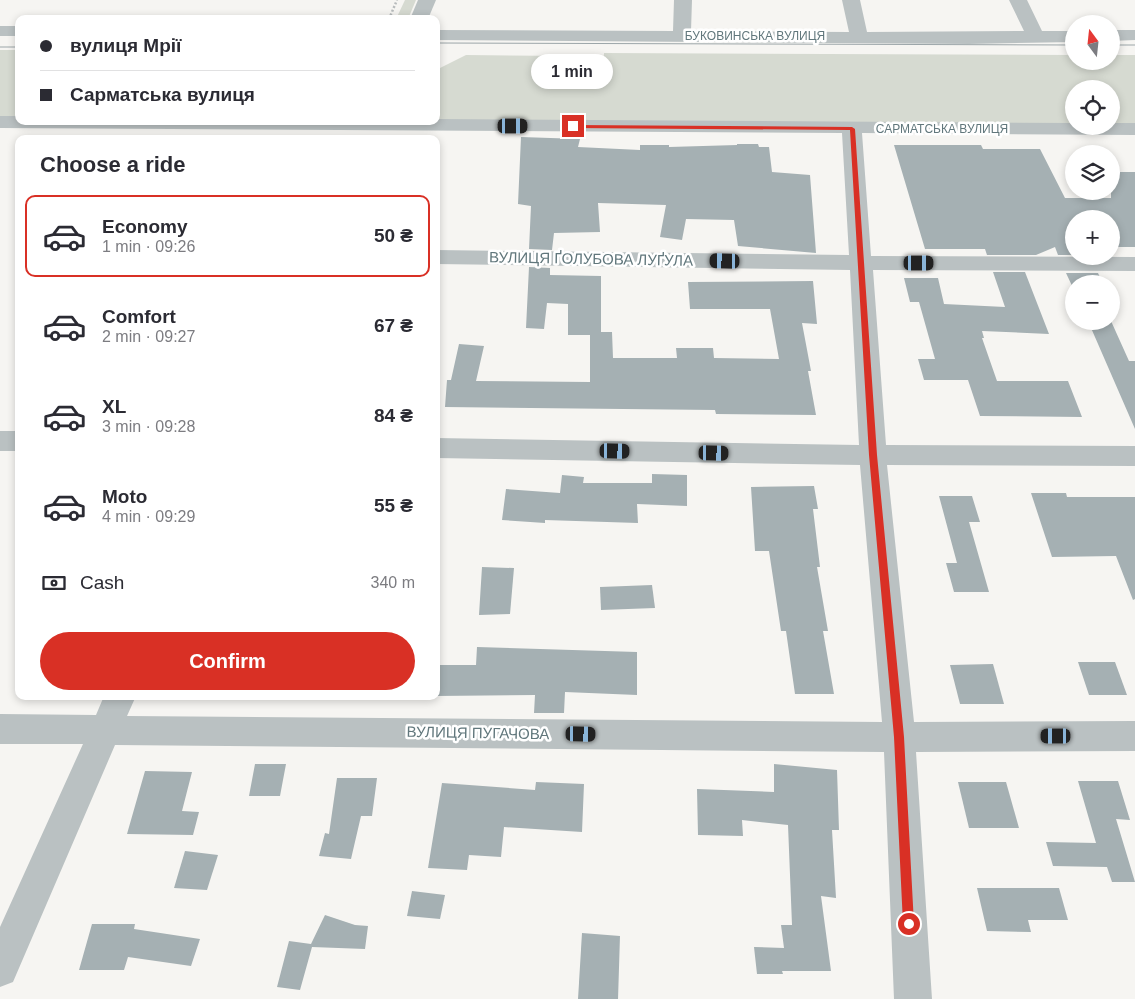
<!DOCTYPE html>
<meta charset="utf-8">
<style>
:root{--surface:#fff;--page:#f2f2f3;--text:#2b2b33;--muted:#7c7c81;--line:#e1e1e2;--accent:#d93025}
body{margin:0;font-family:Helvetica,sans-serif;background:var(--page);color:var(--text);height:100vh;display:flex;flex-direction:column;font-size:19px;white-space:nowrap}
*{box-sizing:border-box;margin:0}
p{font-size:16px;color:var(--muted)}
.icon{flex:none;width:28px;height:28px;fill:none;stroke:currentColor;stroke-width:2;stroke-linecap:round;stroke-linejoin:round}
.map{position:relative;flex:1;overflow:hidden}
.drawer{position:absolute;left:15px;top:135px;width:425px;height:565px;display:flex;flex-direction:column;background:var(--surface);border-radius:10px;box-shadow:0 2px 8px #0003}
.drawer>*{flex:none}
.hud{position:absolute;left:15px;top:15px;width:425px;height:110px;border-radius:10px;box-shadow:0 2px 8px #0003;display:grid;align-content:center;height:110px;padding:0 25px;background:var(--surface)}
.needle{width:32px;rotate:345deg}
.tools{position:absolute;left:1065px;top:15px;display:grid;gap:10px}
.tools a{display:grid;place-items:center;width:55px;height:55px;border-radius:50%;background:var(--surface);box-shadow:0 2px 8px #0003;font-size:25px}
.end{position:absolute;width:22px;height:22px;margin:-11px;border:6px solid #d93025;background:#fff;box-shadow:0 0 0 2px #fff}
.from{border-radius:50%}
.bubble{position:absolute;height:35px;border-radius:18px;background:var(--surface);box-shadow:0 2px 8px #0003;font-size:16px;font-weight:700;line-height:35px;text-align:center}
.car{position:absolute;width:15px;height:30px;margin:-15px -8px;border-radius:6px;box-shadow:0 0 4px 1px #0007;background:linear-gradient(#222 24%,#8ab4d8 0 40%,#222 0 76%,#8ab4d8 0 86%,#222 0)}
.hud b{display:flex;align-items:center;gap:18px;height:48px;font-size:19px}
.hud b+b{border-top:1px solid var(--line)}
.hud i{width:12px;height:12px;background:var(--text)}
ul{padding:0;list-style:none}
li{display:flex;align-items:center;gap:15px;height:82px;margin:0 10px 8px;padding:0 15px;border:2px solid transparent;border-radius:10px}
li div{flex:1}
li b{display:block;font-size:19px}
li em{font-style:normal;font-weight:700}
li.active{border-color:var(--accent)}
li>.icon{width:45px;height:45px;stroke-width:1.5}
h2{padding:0 25px;font-size:22px;line-height:60px}
.pay{display:flex;align-items:center;gap:12px;height:55px;padding:0 25px;font-size:19px}
.pay p{margin-inline-start:auto}
.cta{display:flex;gap:10px;margin-top:auto;padding:10px 25px}
.cta a{flex:1;height:58px;border-radius:30px;background:var(--accent);color:#fff;font-size:20px;font-weight:700;line-height:58px;text-align:center}
.map>svg:first-child{display:block}
.green{fill:#d6dad1}
.building{fill:#a5b0b3}
.lines{fill:none;stroke-linecap:round;stroke-linejoin:round}
.path{stroke:#b7bbbc;stroke-width:2.5;stroke-dasharray:2 2;stroke-linecap:butt}
.minor{fill:#bac1c2;fill-rule:evenodd}
.tram{stroke:#9ca6a9;stroke-width:1}
.route{fill:#d93025}
.labels{text-anchor:middle;stroke-width:5;stroke-linejoin:round;paint-order:stroke}
.far-street-label{font-size:12px;fill:#61777c;stroke:#fff}
.street-label{font-size:15px;fill:#61777c;stroke:#fff}
</style>
<div class="map">
<svg width="1135" height="999" viewBox="0 0 1135 999">
<rect width="100%" height="100%" fill="#f6f5f2"/>
<g class="green">
<polygon points="405,0 416,0 408,19 396,19"/>
<polygon points="0,50 19,50 19,117 0,116"/>
<polygon points="604,53 1074,55 1074,61 1111,61 1111,55 1135,55 1135,125 1111,125 1111,89 1074,89 1074,125 436,121 436,70 466,55 570,56 573,58 572,73 603,74"/>
</g>
<g class="building">
<polygon points="521,137 580,139 578,147 640,150 640,145 669,145 669,147 737,145 737,144 758,144 759,147 769,147 772,172 810,175 816,253 738,246 734,220 686,219 682,240 660,237 666,205 598,203 600,232 554,233 552,250 529,249 531,206 518,204"/>
<polygon points="894,145 981,145 983,149 1040,149 1065,198 1111,198 1111,172 1135,172 1135,247 1111,247 1111,219 1074,219 1074,255 1058,255 1055,247 1036,255 987,255 985,249 925,249"/>
<polygon points="529,267 550,268 550,275 601,276 601,332 612,332 613,358 677,358 676,348 713,348 714,358 779,359 770,309 690,309 688,282 813,281 817,324 802,323 811,371 808,371 816,415 716,414 715,410 445,407 447,380 451,380 459,344 484,346 476,381 590,382 590,335 568,335 568,304 547,303 544,329 526,328"/>
<polygon points="993,272 1025,272 1049,334 982,331 984,338 982,338 997,381 1068,381 1082,417 980,416 968,380 924,380 918,359 935,359 919,302 910,302 904,278 938,278 944,304 1005,307"/>
<polygon points="1066,273 1098,273 1103,284 1074,284 1074,290"/>
<polygon points="1088,321 1111,321 1129,361 1135,361 1135,429"/>
<polygon points="652,474 687,475 687,506 637,504 638,523 545,520 545,523 502,520 506,489 560,493 562,475 584,477 583,483 652,483"/>
<polygon points="814,486 818,509 813,509 820,567 817,567 828,631 823,631 834,694 795,694 786,631 781,631 769,551 755,551 751,487"/>
<polygon points="1031,493 1066,493 1067,497 1135,497 1135,599 1133,600 1116,556 1052,557"/>
<polygon points="939,496 972,496 980,522 969,522 989,592 954,592 946,563 957,563"/>
<polygon points="482,567 514,568 510,614 479,615"/>
<polygon points="652,585 655,608 601,610 600,587"/>
<polygon points="477,647 637,652 637,695 565,692 564,713 534,713 535,695 435,696 438,665 476,665"/>
<polygon points="1078,662 1115,662 1127,695 1089,695"/>
<polygon points="993,664 1004,704 960,704 950,665"/>
<polygon points="255,764 286,764 280,796 249,796"/>
<polygon points="774,764 837,770 839,830 832,830 836,898 821,896 831,971 782,971 783,974 757,974 754,947 784,948 781,925 792,925 788,825 742,820 743,836 698,835 697,789 774,792"/>
<polygon points="145,771 192,772 182,811 199,812 193,835 127,834"/>
<polygon points="337,778 377,778 372,816 361,816 351,859 319,856 325,833 329,834"/>
<polygon points="1078,781 1118,781 1130,820 1116,819 1135,882 1112,882 1107,867 1053,866 1046,842 1096,843"/>
<polygon points="536,782 584,784 582,832 504,827 501,857 469,855 467,870 428,868 442,783 535,790"/>
<polygon points="958,782 1006,782 1019,828 969,828"/>
<polygon points="185,851 218,855 207,890 174,888"/>
<polygon points="977,888 1059,888 1068,920 1028,920 1031,932 987,931"/>
<polygon points="412,891 445,895 440,919 407,916"/>
<polygon points="325,915 355,925 368,926 365,949 312,947 300,990 277,987 289,941 311,944"/>
<polygon points="92,924 135,924 134,929 200,939 191,966 128,957 124,970 79,970"/>
<polygon points="582,933 620,936 618,999 578,999"/>
</g>
<g class="lines">
<polyline class="path" points="389,19 397,0"/>
<g class="minor">
<polygon points="418,0 436,0 428,19 410,19"/>
<polygon points="674,0 692,0 691,31 849,32 842,0 860,0 867,32 1024,31 1009,0 1027,0 1042,31 1074,31 1074,42 969,44 436,40 436,30 673,31"/>
<rect x="0" y="26" width="19" height="10"/>
<polygon points="1111,30 1135,30 1135,40 1111,41"/>
<polygon points="0,116 19,116 19,121 436,121 436,119 1074,123 1074,126 1111,126 1111,123 1135,123 1135,135 862,133 871,256 1135,257 1135,271 873,270 886,445 1135,446 1135,466 887,465 914,722 1135,721 1135,751 916,752 932,999 894,999 884,752 115,745 13,982 0,987 0,927 83,744 0,744 0,714 96,715 104,696 136,696 127,716 882,722 860,465 436,458 436,438 859,445 850,270 436,264 436,250 849,255 842,133 0,128"/>
<rect x="0" y="431" width="19" height="20"/>
</g>
<g class="tram">
<polyline points="436,43 1074,45"/>
<polyline points="1111,45 1135,45"/>
<polyline points="0,47 19,47"/>
</g>
</g>
<polygon class="route" points="573,125 852,127 855,129 877,455 904,737 914,924 913,928 909,929 905,928 903,924 894,737 869,455 850,130 571,128"/>
<g class="labels">
<g class="far-street-label">
<text x="755" y="40">БУКОВИНСЬКА ВУЛИЦЯ</text>
<text x="942" y="133">САРМАТСЬКА ВУЛИЦЯ</text>
</g>
<g class="street-label">
<text transform="translate(591 259) rotate(1)" y="5">ВУЛИЦЯ ҐОЛУБОВА ЛУҐУЛА</text>
<text transform="translate(478 733) rotate(1)" y="5">ВУЛИЦЯ ПУГАЧОВА</text>
</g>
</g>
</svg>
<div class="tools">
<a><svg class="needle" viewBox="-14 -14 28 28"><path d="M0-13l5 13h-10z" fill="#e53935"/><path d="M0 13l5-13h-10z" fill="#7c7c81"/></svg></a>
<a><svg class="icon" aria-label="locate" viewBox="0 0 24 24"><circle cx="12" cy="12" r="6"/><path d="M12 2v4M12 18v4M2 12h4M18 12h4"/></svg></a>
<a><svg class="icon" aria-label="layers" viewBox="0 0 24 24"><path d="M12 4l9 5-9 5-9-5zM3 14l9 5 9-5"/></svg></a>
<a>+</a>
<a>−</a>
</div>
<i class="end from" style="left:909px;top:924px"></i>
<i class="end" style="left:573px;top:126px"></i>
<div class="bubble" style="left:531px;top:54px;width:82px">1 min</div>
<i class="car" style="left:513px;top:126px;rotate:90deg"></i>
<i class="car" style="left:725px;top:261px;rotate:271deg"></i>
<i class="car" style="left:919px;top:263px;rotate:90deg"></i>
<i class="car" style="left:615px;top:451px;rotate:91deg"></i>
<i class="car" style="left:714px;top:453px;rotate:91deg"></i>
<i class="car" style="left:581px;top:734px;rotate:91deg"></i>
<i class="car" style="left:1056px;top:736px;rotate:270deg"></i>
<div class="hud">
<b><i class="from"></i>вулиця Мрії</b>
<b><i></i>Сарматська вулиця</b>
</div>
<section class="drawer">
<h2>Choose a ride</h2>
<ul>
<li class="active"><svg class="icon" aria-label="car" viewBox="0 0 24 24"><path d="M5 17H2v-5l4-1 3-4h7l3 4 3 1v5h-3M9 17h6M6 11h13"/><circle cx="7" cy="17" r="2"/><circle cx="17" cy="17" r="2"/></svg><div><b>Economy</b><p>1 min · 09:26</p></div><em>50 ₴</em></li>
<li><svg class="icon" aria-label="car" viewBox="0 0 24 24"><path d="M5 17H2v-5l4-1 3-4h7l3 4 3 1v5h-3M9 17h6M6 11h13"/><circle cx="7" cy="17" r="2"/><circle cx="17" cy="17" r="2"/></svg><div><b>Comfort</b><p>2 min · 09:27</p></div><em>67 ₴</em></li>
<li><svg class="icon" aria-label="car" viewBox="0 0 24 24"><path d="M5 17H2v-5l4-1 3-4h7l3 4 3 1v5h-3M9 17h6M6 11h13"/><circle cx="7" cy="17" r="2"/><circle cx="17" cy="17" r="2"/></svg><div><b>XL</b><p>3 min · 09:28</p></div><em>84 ₴</em></li>
<li><svg class="icon" aria-label="car" viewBox="0 0 24 24"><path d="M5 17H2v-5l4-1 3-4h7l3 4 3 1v5h-3M9 17h6M6 11h13"/><circle cx="7" cy="17" r="2"/><circle cx="17" cy="17" r="2"/></svg><div><b>Moto</b><p>4 min · 09:29</p></div><em>55 ₴</em></li>
</ul>
<div class="pay"><svg class="icon" aria-label="cash" viewBox="0 0 24 24"><path d="M3 7h18v10H3z"/><circle cx="12" cy="12" r="2"/></svg>Cash<p>340 m</p></div>
<div class="cta"><a>Confirm</a></div>
</section>
</div>
